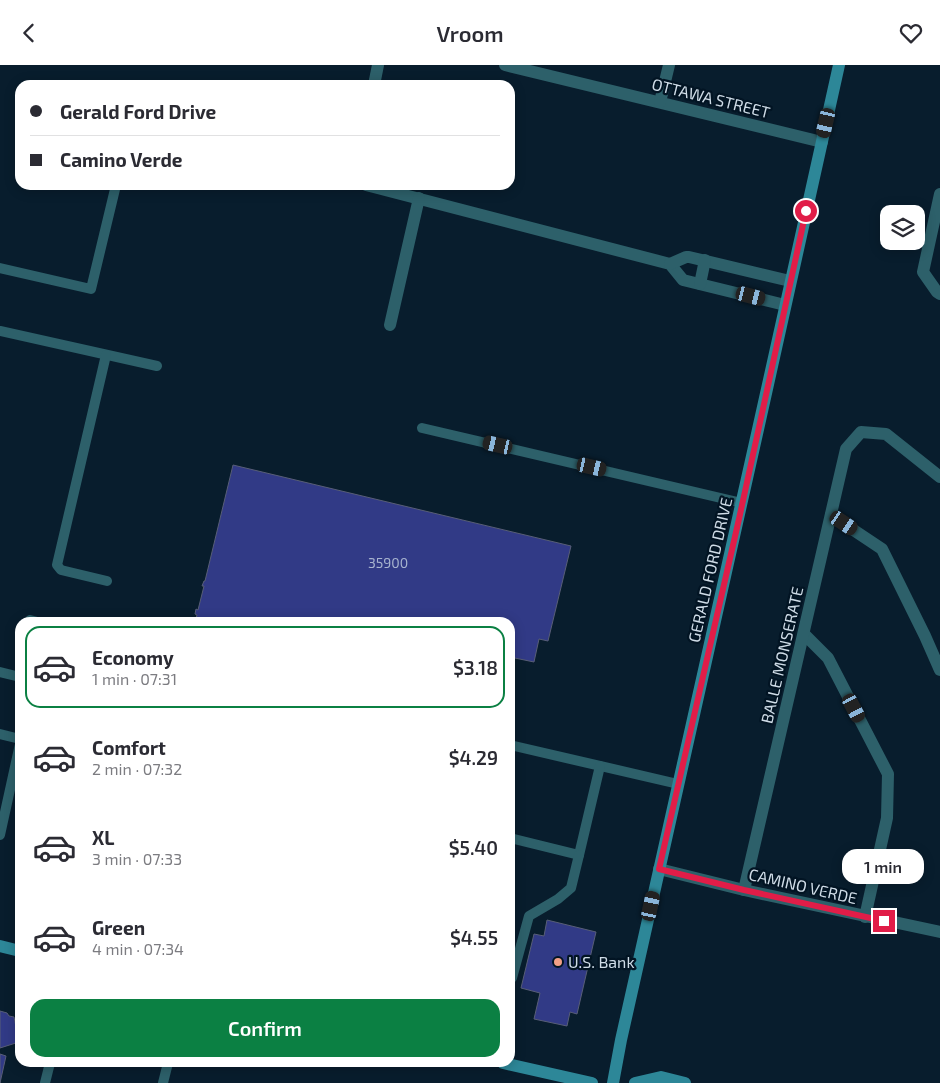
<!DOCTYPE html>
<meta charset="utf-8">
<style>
:root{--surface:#fff;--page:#f2f2f3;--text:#2b2b33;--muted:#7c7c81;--line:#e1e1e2;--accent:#0b8043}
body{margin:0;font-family:"Exo 2",sans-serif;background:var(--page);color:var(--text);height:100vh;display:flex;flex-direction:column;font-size:19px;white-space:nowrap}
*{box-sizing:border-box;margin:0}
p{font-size:16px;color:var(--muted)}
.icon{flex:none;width:28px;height:28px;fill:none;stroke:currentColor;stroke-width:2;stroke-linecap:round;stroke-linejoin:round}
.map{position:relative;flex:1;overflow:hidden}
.details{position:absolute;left:15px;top:552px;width:500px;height:450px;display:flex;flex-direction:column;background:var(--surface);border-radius:15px;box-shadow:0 2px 12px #0003}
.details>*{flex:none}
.banner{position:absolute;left:15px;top:15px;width:500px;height:110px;border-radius:15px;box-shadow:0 2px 12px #0003;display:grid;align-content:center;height:110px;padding:0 15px;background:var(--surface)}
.tools{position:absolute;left:880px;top:140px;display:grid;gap:10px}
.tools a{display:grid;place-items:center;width:45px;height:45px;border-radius:10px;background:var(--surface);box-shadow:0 2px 12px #0003;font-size:25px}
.end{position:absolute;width:22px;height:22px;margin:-11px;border:6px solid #e11d48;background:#fff;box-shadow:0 0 0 2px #fff}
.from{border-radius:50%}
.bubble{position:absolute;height:35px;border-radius:15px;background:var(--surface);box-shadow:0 2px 12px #0003;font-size:16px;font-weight:600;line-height:35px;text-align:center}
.car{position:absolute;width:15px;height:30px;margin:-15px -8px;border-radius:6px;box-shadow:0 0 4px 1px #0007;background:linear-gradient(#222 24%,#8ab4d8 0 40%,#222 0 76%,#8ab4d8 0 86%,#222 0)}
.banner b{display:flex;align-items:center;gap:18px;height:48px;font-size:19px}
.banner b+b{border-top:1px solid var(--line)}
.banner i{width:12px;height:12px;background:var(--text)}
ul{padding:9px 0 0;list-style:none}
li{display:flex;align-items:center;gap:15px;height:82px;margin:0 10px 8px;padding:0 5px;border:2px solid transparent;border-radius:15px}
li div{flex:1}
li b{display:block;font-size:19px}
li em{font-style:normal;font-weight:600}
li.active{border-color:var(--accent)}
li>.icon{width:45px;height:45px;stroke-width:1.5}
.primary-button{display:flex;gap:10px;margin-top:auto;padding:10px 15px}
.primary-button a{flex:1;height:58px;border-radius:15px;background:var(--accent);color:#fff;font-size:20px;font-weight:600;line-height:58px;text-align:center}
header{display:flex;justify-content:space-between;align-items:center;height:65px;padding:0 15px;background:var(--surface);font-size:22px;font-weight:600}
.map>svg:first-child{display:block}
.building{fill:#313a86;stroke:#585e77}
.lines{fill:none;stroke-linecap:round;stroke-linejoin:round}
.service{stroke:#2d606a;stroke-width:10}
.minor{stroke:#2d606a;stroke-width:12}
.secondary{stroke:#2d8798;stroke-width:12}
.route{stroke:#e11d48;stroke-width:6}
.poi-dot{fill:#f39f86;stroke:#021423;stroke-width:2}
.labels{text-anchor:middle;stroke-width:4.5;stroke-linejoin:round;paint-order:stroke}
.number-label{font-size:14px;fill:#a8b4cf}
.street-label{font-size:16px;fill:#cfdce7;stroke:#021423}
.poi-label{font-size:16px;fill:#cfdce7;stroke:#021423;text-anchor:start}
</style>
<header><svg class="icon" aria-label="back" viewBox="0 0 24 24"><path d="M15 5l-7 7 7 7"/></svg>Vroom<svg class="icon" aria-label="heart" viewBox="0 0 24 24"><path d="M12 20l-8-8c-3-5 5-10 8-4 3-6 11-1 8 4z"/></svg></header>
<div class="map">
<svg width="940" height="1018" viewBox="0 0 940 1018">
<rect width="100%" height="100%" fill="#081d2d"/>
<g class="building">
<polygon points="233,400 571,481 548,576 539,574 534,597 510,592 510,558 195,558 197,550 195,549 196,544 198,545 204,521 202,521 204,516 205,516"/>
<polygon points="547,855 596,867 577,949 570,947 567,961 534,954 540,928 521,923 534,869 544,871"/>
<polygon points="0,946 7,948 9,951 14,952 19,977 0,983"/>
<polygon points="0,989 6,991 0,1018"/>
</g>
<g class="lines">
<g class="service">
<polyline points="0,203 91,224 116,120"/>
<polyline points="0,266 157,301"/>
<polyline points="106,290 57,500 61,505 107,516"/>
<polyline points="422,363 742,438"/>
<polyline points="30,555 41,558"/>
<polyline points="0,607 20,612"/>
<polyline points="0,669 20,674"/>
<polyline points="510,680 678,719"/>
<polyline points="0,770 20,679"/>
<polyline points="510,773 579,790 600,701"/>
<polyline points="510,914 512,913 529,851 558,834 571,823 579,790"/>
<polyline points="45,1018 50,998"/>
<polyline points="163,1018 168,998"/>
</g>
<g class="minor">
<polyline points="505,0 822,77"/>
<polyline points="374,20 378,0"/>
<polyline points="660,37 669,0"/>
<polyline points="366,120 670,199 683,215 785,240"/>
<polyline points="940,129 923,207 937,227 940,229"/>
<polyline points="670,199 686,192 689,192 790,216"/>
<polyline points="700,219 705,195"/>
<polyline points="390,260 419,133"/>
<polyline points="831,450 882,484 925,571 940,605"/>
<polyline points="804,569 828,593 888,709 887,753 865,852"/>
<polyline points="659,804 744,825 940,867"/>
<polyline points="744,825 846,384 861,367 886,369 940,412"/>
</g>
<g class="secondary">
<polyline points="0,881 20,886"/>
<polyline points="503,998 592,1018"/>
<path d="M613 1018 621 975C696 650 766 325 839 0"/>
<polyline points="635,1018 661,1012 685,1018"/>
</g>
</g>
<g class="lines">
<polyline class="route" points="806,146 739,454 659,804 744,825 884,856"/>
</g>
<circle class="poi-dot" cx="558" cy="897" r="5"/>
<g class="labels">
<g class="number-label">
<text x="388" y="503">35900</text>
</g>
<g class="street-label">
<text transform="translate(711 33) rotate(14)" y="6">OTTAWA STREET</text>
<text transform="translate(710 505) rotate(-77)" y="6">GERALD FORD DRIVE</text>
<text transform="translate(782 590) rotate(-77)" y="6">BALLE MONSERATE</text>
<text transform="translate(803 821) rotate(13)" y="6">CAMINO VERDE</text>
</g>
<g class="poi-label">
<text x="568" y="903">U.S. Bank</text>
</g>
</g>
</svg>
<div class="tools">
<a><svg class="icon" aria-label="layers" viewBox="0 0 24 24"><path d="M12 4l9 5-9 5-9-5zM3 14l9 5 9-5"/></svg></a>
</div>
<i class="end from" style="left:806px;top:146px"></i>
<i class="end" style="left:884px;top:856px"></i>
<div class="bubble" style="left:842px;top:784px;width:82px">1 min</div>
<i class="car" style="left:826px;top:58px;rotate:193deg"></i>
<i class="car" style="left:751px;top:231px;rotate:104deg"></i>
<i class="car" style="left:498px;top:380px;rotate:283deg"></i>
<i class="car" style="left:592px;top:402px;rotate:103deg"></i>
<i class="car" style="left:844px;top:458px;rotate:124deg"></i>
<i class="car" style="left:854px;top:643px;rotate:152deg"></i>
<i class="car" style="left:651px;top:841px;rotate:12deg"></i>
<div class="banner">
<b><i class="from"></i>Gerald Ford Drive</b>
<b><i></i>Camino Verde</b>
</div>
<section class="details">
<ul>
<li class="active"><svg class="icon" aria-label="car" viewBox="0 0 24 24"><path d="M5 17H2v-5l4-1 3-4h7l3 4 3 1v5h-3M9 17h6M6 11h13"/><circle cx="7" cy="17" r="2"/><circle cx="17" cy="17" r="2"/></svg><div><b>Economy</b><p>1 min · 07:31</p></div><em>$3.18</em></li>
<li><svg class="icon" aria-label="car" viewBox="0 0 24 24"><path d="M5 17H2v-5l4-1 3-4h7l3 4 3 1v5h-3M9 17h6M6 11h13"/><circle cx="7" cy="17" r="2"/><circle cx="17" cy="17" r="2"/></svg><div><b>Comfort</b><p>2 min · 07:32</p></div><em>$4.29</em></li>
<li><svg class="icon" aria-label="car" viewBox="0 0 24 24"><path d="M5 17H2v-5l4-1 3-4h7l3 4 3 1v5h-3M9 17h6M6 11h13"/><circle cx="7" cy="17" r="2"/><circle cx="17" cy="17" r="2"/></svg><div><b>XL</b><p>3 min · 07:33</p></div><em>$5.40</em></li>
<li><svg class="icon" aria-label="car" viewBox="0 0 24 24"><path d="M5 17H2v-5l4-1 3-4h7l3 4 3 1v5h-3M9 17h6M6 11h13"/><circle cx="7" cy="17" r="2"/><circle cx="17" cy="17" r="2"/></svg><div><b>Green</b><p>4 min · 07:34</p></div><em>$4.55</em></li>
</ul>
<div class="primary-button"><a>Confirm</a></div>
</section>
</div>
